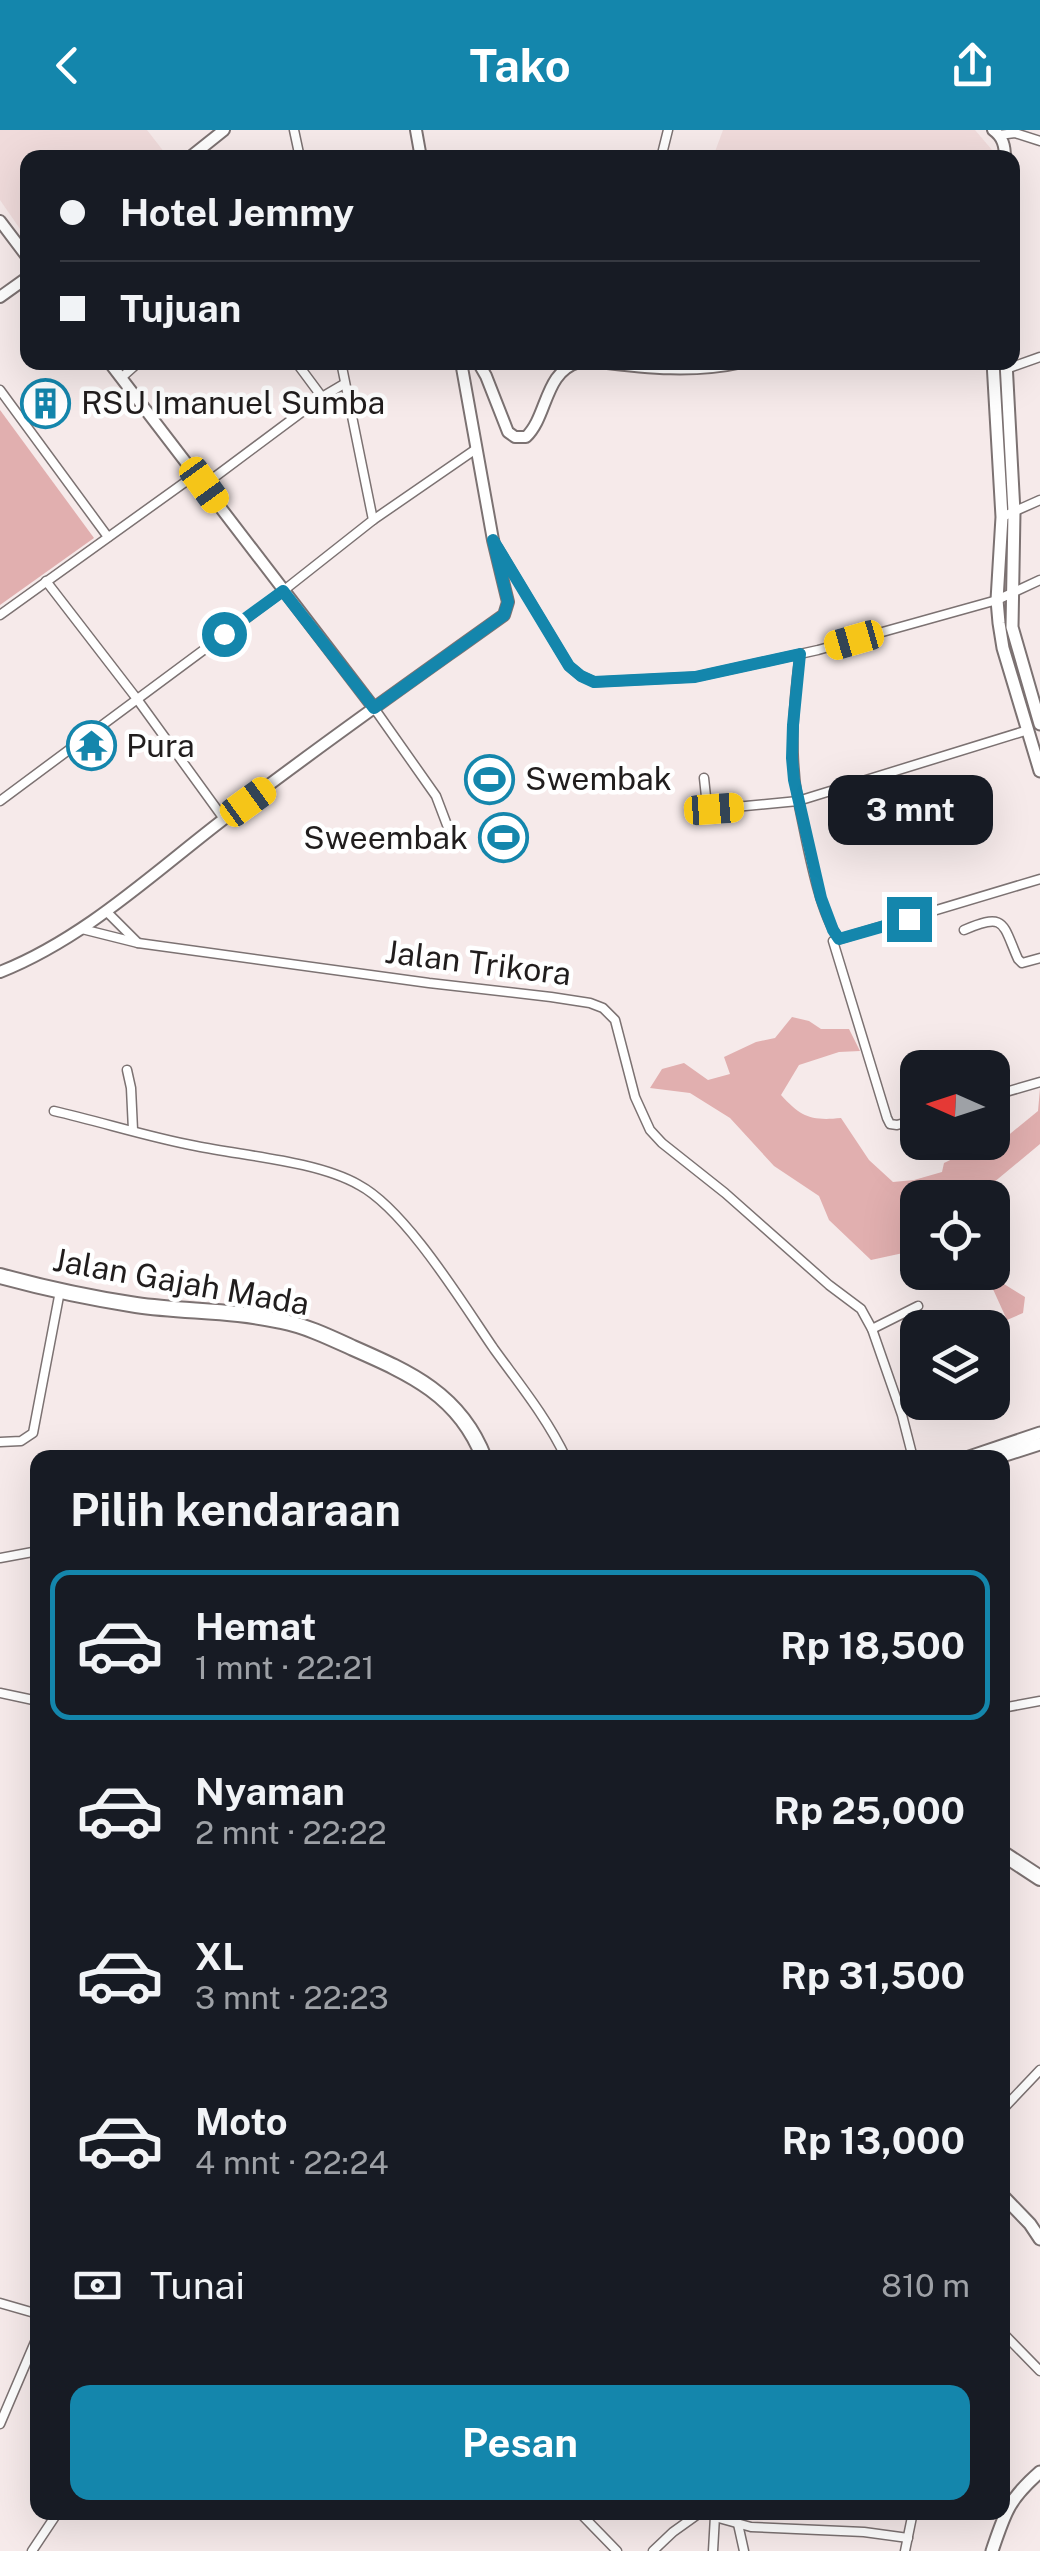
<!DOCTYPE html>
<html lang="id">
<meta charset="utf-8">
<style>
:root{--surface:#171b24;--page:#20242c;--text:#f1f3f6;--muted:#9ea1a6;--line:#363941;--accent:#1486ac}
body{margin:0;font-family:"Public Sans",sans-serif;background:var(--page);color:var(--text);height:100vh;display:flex;flex-direction:column;font-size:38px;white-space:nowrap}
*{box-sizing:border-box;margin:0}
p{font-size:32px;color:var(--muted)}
.icon{flex:none;width:55px;height:55px;fill:none;stroke:currentColor;stroke-width:2;stroke-linecap:round;stroke-linejoin:round}
.map{position:relative;flex:1;overflow:hidden}
.drawer{position:absolute;left:30px;top:1320px;width:980px;height:1070px;display:flex;flex-direction:column;background:var(--surface);border-radius:20px;box-shadow:0 10px 40px #0002}
.drawer>*{flex:none}
.hud{position:absolute;left:20px;top:20px;width:1000px;height:220px;border-radius:20px;box-shadow:0 10px 40px #0002;display:grid;align-content:center;height:220px;padding:0 40px;background:var(--surface)}
.needle{width:65px;rotate:273deg}
.controls{position:absolute;left:900px;top:920px;display:grid;gap:20px}
.controls a{display:grid;place-items:center;width:110px;height:110px;border-radius:20px;background:var(--surface);box-shadow:0 10px 40px #0002;font-size:50px}
.end{position:absolute;width:45px;height:45px;margin:-22px;border:12px solid #1486ac;background:#fff;box-shadow:0 0 0 5px #fff}
.from{border-radius:50%}
.bubble{position:absolute;height:70px;border-radius:20px;background:var(--surface);box-shadow:0 10px 40px #0002;font-size:32px;font-weight:700;line-height:70px;text-align:center}
.car{position:absolute;width:30px;height:60px;margin:-30px -15px;border-radius:12px;box-shadow:0 0 8px 2px #0007;background:linear-gradient(#f5c518 24%,#345 0 40%,#f5c518 0 76%,#345 0 86%,#f5c518 0)}
.hud b{display:flex;align-items:center;gap:35px;height:95px;font-size:38px}
.hud b+b{border-top:2px solid var(--line)}
.hud i{width:25px;height:25px;background:var(--text)}
ul{padding:0;list-style:none}
li{display:flex;align-items:center;gap:30px;height:150px;margin:0 20px 15px;padding:0 20px;border:5px solid transparent;border-radius:20px}
li div{flex:1}
li b{display:block;font-size:38px}
li em{font-style:normal;font-weight:700}
li.current{border-color:var(--accent)}
li>.icon{width:90px;height:90px;stroke-width:1.5}
h2{padding:0 40px;font-size:45px;line-height:120px}
.pay{display:flex;align-items:center;gap:25px;height:110px;padding:0 40px;font-size:38px}
.pay p{margin-inline-start:auto}
.primary-button{display:flex;gap:20px;margin-top:auto;padding:20px 40px}
.primary-button a{flex:1;height:115px;border-radius:20px;background:var(--accent);color:#fff;font-size:40px;font-weight:700;line-height:115px;text-align:center}
header{display:flex;justify-content:space-between;align-items:center;height:130px;padding:0 40px;background:var(--accent);color:#fff;font-size:45px;font-weight:700}
.map>svg:first-child{display:block}
.built{fill:#f0dbdb}
.green{fill:#e1afaf}
.water{fill:#c58586}
.lines{fill:none;stroke-linecap:round;stroke-linejoin:round}
.minor-casing{stroke:#7c7272;stroke-width:11}
.tertiary-casing{stroke:#7c7272;stroke-width:14}
.secondary-casing{stroke:#7c7272;stroke-width:15}
.trunk-casing{stroke:#7c7272;stroke-width:18}
.minor{stroke:#fff;stroke-width:8}
.tertiary{stroke:#fff;stroke-width:10}
.secondary{stroke:#fff;stroke-width:11}
.trunk{stroke:#fff;stroke-width:14}
.route{stroke:#1486ac;stroke-width:12}
.labels{text-anchor:middle;stroke-width:9;stroke-linejoin:round;paint-order:stroke}
.poi-label{font-size:32px;fill:#211d1d;stroke:#fff;text-anchor:start}
.street-label{font-size:32px;fill:#211d1d;stroke:#fff}
</style>
<header><svg class="icon" aria-label="back" viewBox="0 0 24 24"><path d="M15 5l-7 7 7 7"/></svg>Tako<svg class="icon" aria-label="share" viewBox="0 0 24 24"><path d="M12 15V3M7 8l5-5 5 5M5 13v7h14v-7"/></svg></header>
<div class="map">
<svg width="1040" height="2421" viewBox="0 0 1040 2421">
<rect width="100%" height="100%" fill="#f6eaea"/>
<g class="built">
<polygon points="0,0 147,0 168,27 28,28 27,109 0,70"/>
<polygon points="723,0 975,0 998,27 713,27"/>
</g>
<g class="green">
<polygon points="0,280 94,408 0,475"/>
<path d="M792 887 809 891 821 899H849L860 921 839 922 799 935 781 965C801 987 811 991 841 988L869 1030 893 1052 914 1050 942 1042 944 1033 973 1019 1005 1008 1038 981 1040 959V1014L993 1053 971 1067 918 1068 917 1120 871 1130 829 1090 819 1066 774 1036 730 988 690 963 650 958 662 939 684 933 708 950 730 944 724 927 756 912 775 908Z"/>
<polygon points="993,1122 1001,1125 1004,1154 1025,1167 1023,1183 1007,1190 992,1157 990,1143 992,1142"/>
</g>
<polygon class="water" points="522,697 524,715 483,718 482,700"/>
<g class="lines">
<defs>
<g id="minor">
<polyline points="294,0 300,28"/>
<polyline points="999,5 1015,3 1040,11"/>
<polyline points="661,28 668,0"/>
<polyline points="296,232 322,267"/>
<polyline points="1006,239 1040,227"/>
<polyline points="121,248 139,232"/>
<polyline points="0,260 108,407"/>
<polyline points="204,355 322,267 344,254"/>
<polyline points="1002,387 1040,370"/>
<polyline points="373,390 476,319"/>
<polyline points="497,416 569,536 581,546 595,552 695,547 818,520 997,470 1040,450"/>
<polyline points="46,451 137,569 224,689"/>
<polyline points="0,485 195,345"/>
<path d="M800 524C793 574 790 622 798 671L1028 600"/>
<polyline points="374,578 436,666 447,695"/>
<path d="M704 648 707 676 714 679 798 671C806 707 818 782 839 809"/>
<polyline points="0,671 283,461 373,390 341,232"/>
<polyline points="106,781 138,813"/>
<polyline points="82,799 138,813 429,853 551,867 590,873 603,878 615,890 635,967 650,1000 662,1013 725,1063 829,1155 861,1179 872,1199 902,1285 913,1328"/>
<path d="M964 800C1006 782 1002 793 1018 829L1022 833 1040 828"/>
<polyline points="127,940 131,958 133,1000"/>
<polyline points="992,966 1040,952"/>
<path d="M54 981C102 992 148 1007 196 1016 244 1026 317 1031 359 1055 406 1080 463 1174 494 1219 520 1255 547 1288 566 1328"/>
<polyline points="918,989 897,995 890,994 887,988 833,811 1040,749"/>
<polyline points="872,1199 918,1176"/>
<polyline points="0,1312 21,1311 33,1303 60,1161"/>
<polyline points="0,1428 38,1421"/>
<polyline points="0,1563 38,1571"/>
<polyline points="1002,1578 1040,1571"/>
<polyline points="1002,1980 1040,1940"/>
<polyline points="0,2173 38,2184"/>
<polyline points="1002,2202 1040,2241"/>
<polyline points="0,2294 38,2205"/>
<polyline points="579,2382 617,2421"/>
<polyline points="715,2387 751,2397 864,2402 908,2408"/>
<polyline points="738,2394 744,2421"/>
<polyline points="32,2421 58,2382"/>
<polyline points="653,2421 673,2402 701,2382"/>
<polyline points="713,2421 715,2386"/>
<polyline points="905,2421 913,2382"/>
</g>
<g id="tertiary">
<polyline points="416,0 421,28"/>
<path d="M993 0C1003 7 1005 16 1005 28"/>
<polyline points="189,28 224,0"/>
<polyline points="0,91 28,128"/>
<polyline points="0,167 28,147"/>
<polyline points="109,232 374,578"/>
<path d="M478 232 486 246 508 302 515 307H526C548 286 544 242 579 232"/>
<path d="M598 232C647 238 694 243 743 232"/>
<path d="M0 842C83 809 150 746 220 692 313 620 409 553 504 485L508 472 493 410 461 232"/>
</g>
<g id="secondary">
<polyline points="993,232 1002,387 997,470 999,493 1003,518 1040,641"/>
<polyline points="1006,232 1014,382 1012,497 1040,594"/>
<polyline points="966,1328 1040,1303"/>
<polyline points="996,1328 1040,1314"/>
<polyline points="1002,2065 1030,2094 1040,2109"/>
<path d="M992 2421C1005 2382 1009 2369 1040 2342"/>
</g>
<g id="trunk">
<path d="M0 1146C44 1158 90 1168 136 1175 184 1182 233 1180 281 1191 306 1196 329 1207 353 1218 410 1243 460 1265 484 1328"/>
<polyline points="1002,1723 1040,1748"/>
</g>
</defs>
<use href="#minor" class="minor-casing"/>
<use href="#tertiary" class="tertiary-casing"/>
<use href="#secondary" class="secondary-casing"/>
<use href="#trunk" class="trunk-casing"/>
<use href="#minor" class="minor"/>
<use href="#tertiary" class="tertiary"/>
<use href="#secondary" class="secondary"/>
<use href="#trunk" class="trunk"/>
</g>
<g class="lines">
<polyline class="route" points="224,504 283,461 374,578 504,485 508,472 493,410 569,536 581,546 594,552 695,547 800,524 793,595 792,628 794,650 821,768 833,800 839,809 909,789"/>
</g>
<defs>
<symbol id="building-ring" viewBox="-11 -11 22 22"><circle r="9.5" fill="#fff" stroke="#1486ac" stroke-width="1.5"/><path d="M-4-6H4V6H1V3H-1V6H-4ZM-2.5-4.3h1.7v1.8h-1.7ZM.8-4.3h1.7v1.8H.8ZM-2.5-1h1.7V.8h-1.7ZM.8-1h1.7V.8H.8Z" fill="#1486ac"/></symbol>
<symbol id="temple-ring" viewBox="-11 -11 22 22"><circle r="9.5" fill="#fff" stroke="#1486ac" stroke-width="1.5"/><path d="M0-6L5-2H3V0L6.5 2.5H4V6H1.5V3h-3V6H-4V2.5H-6.5L-3 0V-2H-5Z" fill="#1486ac"/></symbol>
<symbol id="stadium-ring" viewBox="-11 -11 22 22"><circle r="9.5" fill="#fff" stroke="#1486ac" stroke-width="1.5"/><path d="M0-5a6.5 5 0 1 0 0 10a6.5 5 0 1 0 0-10ZM-3.5-1.8h7v3.6h-7Z" fill="#1486ac"/></symbol>
</defs>
<g fill-rule="evenodd">
<use href="#building-ring" x="18" y="246" width="55" height="55"/>
<use href="#temple-ring" x="64" y="588" width="55" height="55"/>
<use href="#stadium-ring" x="462" y="622" width="55" height="55"/>
<use href="#stadium-ring" x="476" y="680" width="55" height="55"/>
</g>
<g class="labels">
<g class="poi-label">
<text x="81" y="284">RSU Imanuel Sumba</text>
<text x="126" y="627">Pura</text>
<text x="525" y="660">Swembak</text>
<text x="468" y="719" text-anchor="end">Sweembak</text>
</g>
<g class="street-label">
<text transform="translate(478 833) rotate(7)" y="11">Jalan Trikora</text>
<text transform="translate(181 1152) rotate(10)" y="11">Jalan Gajah Mada</text>
</g>
</g>
</svg>
<div class="controls">
<a><svg class="needle" viewBox="-14 -14 28 28"><path d="M0-13l5 13h-10z" fill="#e53935"/><path d="M0 13l5-13h-10z" fill="#9ea1a6"/></svg></a>
<a><svg class="icon" aria-label="locate" viewBox="0 0 24 24"><circle cx="12" cy="12" r="6"/><path d="M12 2v4M12 18v4M2 12h4M18 12h4"/></svg></a>
<a><svg class="icon" aria-label="layers" viewBox="0 0 24 24"><path d="M12 4l9 5-9 5-9-5zM3 14l9 5 9-5"/></svg></a>
</div>
<i class="end from" style="left:224px;top:504px"></i>
<i class="end" style="left:909px;top:789px"></i>
<div class="bubble" style="left:828px;top:645px;width:165px">3 mnt</div>
<i class="car" style="left:204px;top:355px;rotate:144deg"></i>
<i class="car" style="left:854px;top:510px;rotate:254deg"></i>
<i class="car" style="left:248px;top:672px;rotate:54deg"></i>
<i class="car" style="left:714px;top:679px;rotate:86deg"></i>
<div class="hud">
<b><i class="from"></i>Hotel Jemmy</b>
<b><i></i>Tujuan</b>
</div>
<section class="drawer">
<h2>Pilih kendaraan</h2>
<ul>
<li class="current"><svg class="icon" aria-label="car" viewBox="0 0 24 24"><path d="M5 17H2v-5l4-1 3-4h7l3 4 3 1v5h-3M9 17h6M6 11h13"/><circle cx="7" cy="17" r="2"/><circle cx="17" cy="17" r="2"/></svg><div><b>Hemat</b><p>1 mnt · 22:21</p></div><em>Rp 18,500</em></li>
<li><svg class="icon" aria-label="car" viewBox="0 0 24 24"><path d="M5 17H2v-5l4-1 3-4h7l3 4 3 1v5h-3M9 17h6M6 11h13"/><circle cx="7" cy="17" r="2"/><circle cx="17" cy="17" r="2"/></svg><div><b>Nyaman</b><p>2 mnt · 22:22</p></div><em>Rp 25,000</em></li>
<li><svg class="icon" aria-label="car" viewBox="0 0 24 24"><path d="M5 17H2v-5l4-1 3-4h7l3 4 3 1v5h-3M9 17h6M6 11h13"/><circle cx="7" cy="17" r="2"/><circle cx="17" cy="17" r="2"/></svg><div><b>XL</b><p>3 mnt · 22:23</p></div><em>Rp 31,500</em></li>
<li><svg class="icon" aria-label="car" viewBox="0 0 24 24"><path d="M5 17H2v-5l4-1 3-4h7l3 4 3 1v5h-3M9 17h6M6 11h13"/><circle cx="7" cy="17" r="2"/><circle cx="17" cy="17" r="2"/></svg><div><b>Moto</b><p>4 mnt · 22:24</p></div><em>Rp 13,000</em></li>
</ul>
<div class="pay"><svg class="icon" aria-label="cash" viewBox="0 0 24 24"><path d="M3 7h18v10H3z"/><circle cx="12" cy="12" r="2"/></svg>Tunai<p>810 m</p></div>
<div class="primary-button"><a>Pesan</a></div>
</section>
</div>
